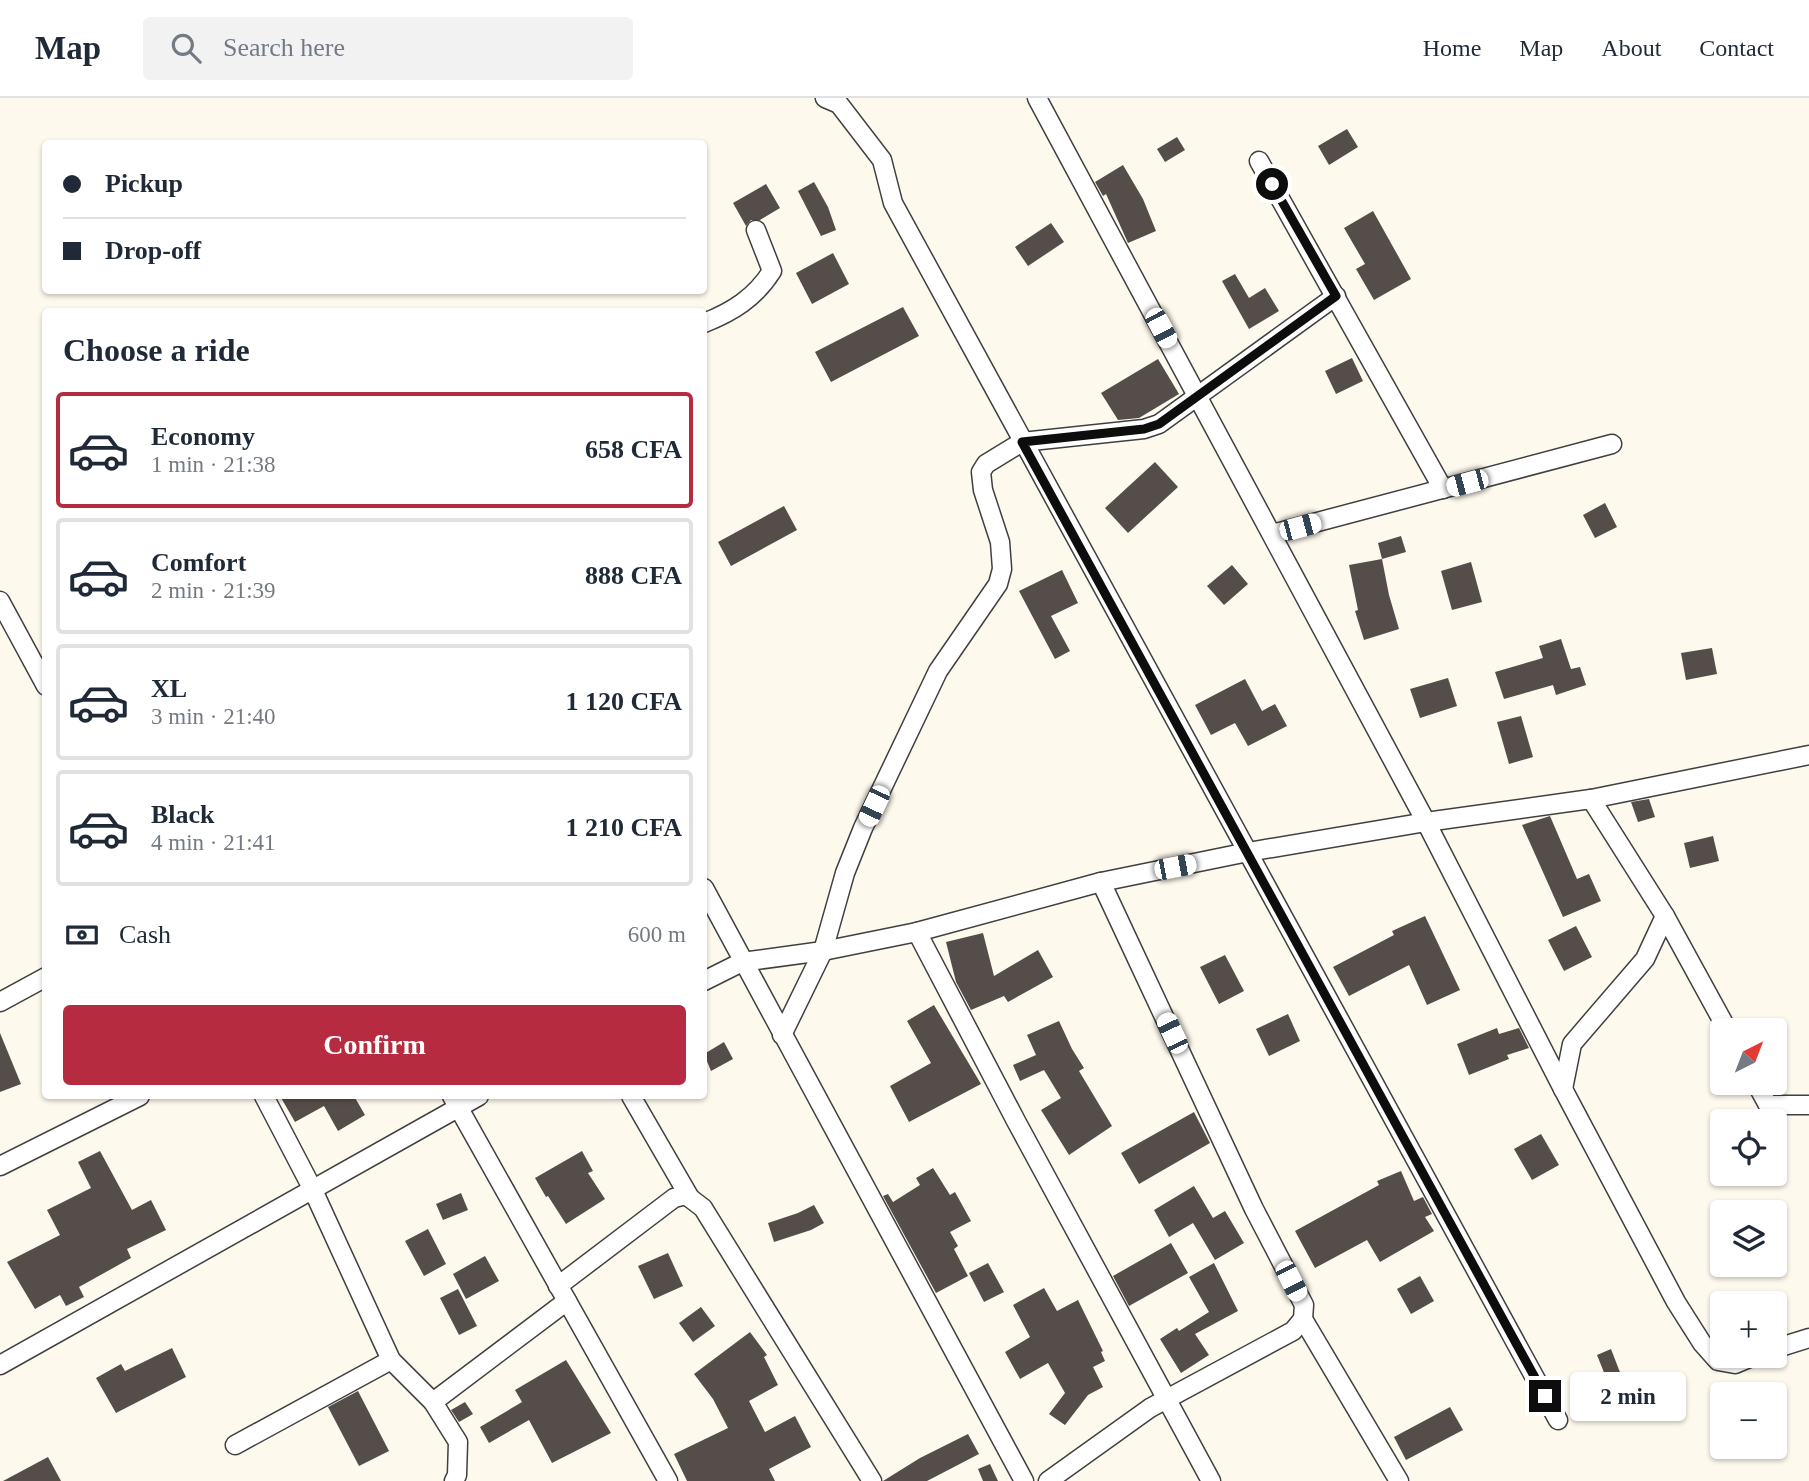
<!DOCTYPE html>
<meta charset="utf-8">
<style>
:root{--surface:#fff;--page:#f2f2f3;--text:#1f2937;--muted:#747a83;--line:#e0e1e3;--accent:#b62b3f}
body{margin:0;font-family:"Times New Roman",serif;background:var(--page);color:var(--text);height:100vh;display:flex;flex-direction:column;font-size:26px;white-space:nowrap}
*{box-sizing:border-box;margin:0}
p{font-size:23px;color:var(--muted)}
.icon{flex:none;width:38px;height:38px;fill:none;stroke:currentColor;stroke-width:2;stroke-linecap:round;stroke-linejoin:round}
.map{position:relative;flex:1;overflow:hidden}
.drawer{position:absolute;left:42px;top:210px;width:665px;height:791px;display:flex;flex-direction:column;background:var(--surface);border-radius:7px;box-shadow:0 2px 5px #0004}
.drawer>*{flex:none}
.banner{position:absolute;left:42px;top:42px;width:665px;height:154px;border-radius:7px;box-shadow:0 2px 5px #0004;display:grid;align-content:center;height:154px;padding:0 21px;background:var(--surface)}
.needle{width:46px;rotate:42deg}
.controls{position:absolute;left:1710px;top:920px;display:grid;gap:14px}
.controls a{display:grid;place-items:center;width:77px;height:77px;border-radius:7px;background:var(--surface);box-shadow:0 2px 5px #0004;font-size:35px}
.end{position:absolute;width:32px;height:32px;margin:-16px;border:9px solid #0d0d0d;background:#fff;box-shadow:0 0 0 4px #fff}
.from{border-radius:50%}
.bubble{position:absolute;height:49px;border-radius:7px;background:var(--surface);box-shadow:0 2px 5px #0004;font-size:23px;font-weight:600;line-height:49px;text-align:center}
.car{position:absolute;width:21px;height:42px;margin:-21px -10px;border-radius:9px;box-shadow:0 0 5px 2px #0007;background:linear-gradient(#fff 24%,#345 0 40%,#fff 0 76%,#345 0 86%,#fff 0)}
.banner b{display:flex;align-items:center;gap:24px;height:66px;font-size:26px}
.banner b+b{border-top:2px solid var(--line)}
.banner i{width:18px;height:18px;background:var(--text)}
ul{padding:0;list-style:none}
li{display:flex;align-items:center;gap:21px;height:116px;margin:0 14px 10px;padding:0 7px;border:4px solid var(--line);border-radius:7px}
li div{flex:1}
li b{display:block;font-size:26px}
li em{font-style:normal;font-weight:600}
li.on{border-color:var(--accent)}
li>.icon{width:63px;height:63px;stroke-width:1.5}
h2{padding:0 21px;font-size:32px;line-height:84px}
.pay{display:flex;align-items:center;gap:18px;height:77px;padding:0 21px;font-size:26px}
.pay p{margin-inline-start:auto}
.primary-button{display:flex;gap:14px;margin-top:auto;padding:14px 21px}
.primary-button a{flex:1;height:80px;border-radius:7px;background:var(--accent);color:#fff;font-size:28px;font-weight:600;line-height:80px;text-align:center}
header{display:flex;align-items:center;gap:42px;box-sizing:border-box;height:98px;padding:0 35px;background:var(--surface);border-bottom:2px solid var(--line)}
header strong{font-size:33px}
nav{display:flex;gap:38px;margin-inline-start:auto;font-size:24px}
.search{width:490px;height:63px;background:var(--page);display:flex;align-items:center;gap:18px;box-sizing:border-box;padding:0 24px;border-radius:7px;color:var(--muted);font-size:26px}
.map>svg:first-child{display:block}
.building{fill:#554d4a}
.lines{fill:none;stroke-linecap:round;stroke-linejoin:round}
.minor-casing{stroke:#404040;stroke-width:21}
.minor{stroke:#fff;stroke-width:18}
.route{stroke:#0d0d0d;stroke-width:9}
</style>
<header>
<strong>Map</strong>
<div class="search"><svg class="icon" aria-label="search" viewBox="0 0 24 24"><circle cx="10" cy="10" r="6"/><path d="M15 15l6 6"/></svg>Search here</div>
<nav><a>Home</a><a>Map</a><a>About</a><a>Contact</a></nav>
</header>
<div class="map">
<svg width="1809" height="1383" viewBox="0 0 1809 1383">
<rect width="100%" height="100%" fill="#fef9ed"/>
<g class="building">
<polygon points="1347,31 1358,49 1329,67 1318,48"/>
<polygon points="1177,39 1185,52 1165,64 1157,51"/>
<polygon points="1123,67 1143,101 1156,133 1128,145 1106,96 1103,98 1095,84"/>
<polygon points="814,84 828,109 836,132 821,138 798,93"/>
<polygon points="766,86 780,110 760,122 751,122 746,128 733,105"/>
<polygon points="1373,113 1411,181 1374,202 1356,171 1365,166 1344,130"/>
<polygon points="1051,125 1064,144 1028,168 1015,149"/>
<polygon points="833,155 849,186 812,206 796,175"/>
<polygon points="1235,176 1249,200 1265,190 1279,213 1249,231 1222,183"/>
<polygon points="903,209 919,238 831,284 815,254"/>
<polygon points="1352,260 1363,283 1336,296 1325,273"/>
<polygon points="1158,261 1179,296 1139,320 1118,322 1101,295"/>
<polygon points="1155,364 1178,389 1128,435 1105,410"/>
<polygon points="1605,405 1617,429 1595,440 1583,417"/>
<polygon points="784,408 797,432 731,468 718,444"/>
<polygon points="1401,438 1406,454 1382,461 1378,445"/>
<polygon points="1382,461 1389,497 1399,531 1364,542 1355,513 1358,512 1349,467"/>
<polygon points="1471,464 1482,504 1452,512 1441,473"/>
<polygon points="1232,467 1248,486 1224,507 1207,488"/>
<polygon points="1062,472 1078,505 1051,518 1070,553 1055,561 1019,493"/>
<polygon points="1561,541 1571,571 1580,569 1586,587 1556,597 1553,587 1504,601 1495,574 1543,560 1539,548"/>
<polygon points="1712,550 1717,576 1686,582 1681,555"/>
<polygon points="1448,580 1457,608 1420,620 1410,591"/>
<polygon points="1245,581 1262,613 1275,606 1287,628 1248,648 1235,625 1211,637 1195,607"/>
<polygon points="1521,618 1533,659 1509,666 1497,624"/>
<polygon points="1649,701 1655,719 1638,724 1631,704"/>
<polygon points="1550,718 1577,781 1589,776 1601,803 1563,819 1522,727"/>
<polygon points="1713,738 1719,763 1690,770 1684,745"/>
<polygon points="1425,818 1460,892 1427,907 1409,867 1349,898 1333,869 1394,837 1392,833"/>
<polygon points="1576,828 1592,859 1564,873 1548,842"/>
<polygon points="983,835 994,878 1038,852 1053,879 1008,904 1004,898 971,912 956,884 946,844"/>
<polygon points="1225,857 1244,893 1219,906 1200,869"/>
<polygon points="934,907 981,986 909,1024 890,988 931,965 907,923"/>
<polygon points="1288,916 1300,943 1269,958 1256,931"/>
<polygon points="1059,923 1072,951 1084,970 1079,973 1112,1028 1069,1057 1041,1012 1061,1000 1044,972 1020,983 1013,967 1036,957 1027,937"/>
<polygon points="1497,930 1499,936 1519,930 1529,950 1507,957 1509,961 1469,977 1457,946"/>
<polygon points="0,935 21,986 0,994"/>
<polygon points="724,944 733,961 711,973 704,956"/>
<polygon points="280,998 354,998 365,1017 338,1033 324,1008 295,1024"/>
<polygon points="1194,1014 1210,1045 1139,1086 1121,1055"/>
<polygon points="1541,1036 1559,1067 1532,1082 1514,1051"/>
<polygon points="100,1053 132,1112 151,1102 166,1132 127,1151 131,1160 79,1189 84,1199 66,1208 60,1197 35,1211 7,1164 60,1137 47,1112 91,1090 78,1064"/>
<polygon points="582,1053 593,1073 588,1075 605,1101 566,1126 548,1098 546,1099 535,1080"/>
<polygon points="933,1070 950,1097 955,1094 971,1123 950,1134 958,1148 954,1151 968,1178 936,1195 883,1098 888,1096 893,1104 920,1087 916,1080"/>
<polygon points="1401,1073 1414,1103 1423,1099 1432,1116 1425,1119 1434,1133 1380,1164 1367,1142 1315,1170 1295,1133 1379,1087 1377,1083"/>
<polygon points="1194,1088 1213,1120 1225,1113 1244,1145 1215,1162 1193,1125 1169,1139 1154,1112"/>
<polygon points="461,1095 468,1112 443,1122 436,1106"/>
<polygon points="814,1107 824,1125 811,1132 774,1144 768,1125 798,1115"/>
<polygon points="428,1131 446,1166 424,1178 405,1143"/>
<polygon points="1171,1145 1188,1175 1129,1208 1113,1178"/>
<polygon points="668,1155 683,1188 654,1201 638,1168"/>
<polygon points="485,1158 499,1183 466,1201 453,1176"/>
<polygon points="988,1165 1004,1194 984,1204 969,1175"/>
<polygon points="1214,1165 1238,1213 1195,1236 1209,1257 1181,1275 1160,1241 1177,1230 1179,1233 1209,1214 1189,1179"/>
<polygon points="1420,1178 1434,1203 1411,1216 1397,1191"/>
<polygon points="1044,1190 1057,1213 1078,1202 1103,1253 1101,1254 1105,1263 1093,1269 1103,1289 1088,1297 1065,1327 1049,1316 1065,1295 1048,1265 1020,1281 1005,1254 1030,1239 1013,1207"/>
<polygon points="458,1191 477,1228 459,1237 440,1200"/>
<polygon points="701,1209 715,1228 693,1244 679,1225"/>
<polygon points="750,1234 767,1257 764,1259 778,1287 749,1303 765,1334 795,1318 811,1349 769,1371 775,1383 687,1383 674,1356 728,1330 713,1301 694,1276"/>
<polygon points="172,1250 186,1279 116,1315 96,1280 121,1266 125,1273"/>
<polygon points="1611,1251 1621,1277 1607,1282 1597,1257"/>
<polygon points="566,1262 611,1335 552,1365 529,1322 489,1345 480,1329 522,1304 515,1292"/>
<polygon points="358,1293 389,1353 359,1368 328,1309"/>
<polygon points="465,1304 473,1316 459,1324 451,1312"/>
<polygon points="1450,1309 1463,1332 1406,1362 1394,1339"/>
<polygon points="968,1336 979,1356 927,1383 883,1383 920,1360"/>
<polygon points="48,1359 61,1383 3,1383"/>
<polygon points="990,1366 998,1383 983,1383 978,1371"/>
</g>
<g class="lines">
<defs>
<g id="minor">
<polyline points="825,0 839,6 882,62 893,105 1558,1322"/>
<polyline points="1037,0 1426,724 1563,991 1676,1204 1702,1245 1718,1263 1735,1266 1754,1258"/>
<polyline points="1259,63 1443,391"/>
<path d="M704 225C732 214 755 200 772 173L756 132"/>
<polyline points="1272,436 1612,346"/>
<polyline points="0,503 46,588"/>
<polyline points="1591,701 1809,657"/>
<polyline points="704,790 1024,1383"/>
<polyline points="917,834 1016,1023 1211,1383"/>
<polyline points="704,883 742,864 823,853 917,834 1101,784 1248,754 1426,724 1591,701 1665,818 1728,933"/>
<polyline points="0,904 46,879"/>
<polyline points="782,937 823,853 845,775 863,730 938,573 998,486 1002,471 1000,444 983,392 981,374 986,366 1022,344 1144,331 1159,326 1336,198"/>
<polyline points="1756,985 1768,1007 1809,1007"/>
<polyline points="1563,991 1572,946 1645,861 1665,818"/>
<polyline points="264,998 312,1090 391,1262 433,1304 458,1344 457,1377 454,1383"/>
<polyline points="452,998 668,1383"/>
<polyline points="631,998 690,1100"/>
<polyline points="0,1068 140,998"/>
<polyline points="558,1188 674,1100 686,1097 703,1110 872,1383"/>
<polyline points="1303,1221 1399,1383"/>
<polyline points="1774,1251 1809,1240"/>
<polyline points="0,1267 479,998"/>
<polyline points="433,1304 567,1203"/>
<polyline points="235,1347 391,1262"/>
<polyline points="1048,1383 1150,1310 1293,1233 1303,1221 1304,1207 1254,1111 1101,784"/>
</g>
</defs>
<use href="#minor" class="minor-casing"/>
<use href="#minor" class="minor"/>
</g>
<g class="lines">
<polyline class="route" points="1272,86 1336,198 1159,326 1144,331 1022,344 1545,1298"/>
</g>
</svg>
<div class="controls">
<a><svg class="needle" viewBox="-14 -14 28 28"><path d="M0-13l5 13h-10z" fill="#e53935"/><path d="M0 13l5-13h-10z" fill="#747a83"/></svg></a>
<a><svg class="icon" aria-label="locate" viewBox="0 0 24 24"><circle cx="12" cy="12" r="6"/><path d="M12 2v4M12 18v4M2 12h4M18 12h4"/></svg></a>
<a><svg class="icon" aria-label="layers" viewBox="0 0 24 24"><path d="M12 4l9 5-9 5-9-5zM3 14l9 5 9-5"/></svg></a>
<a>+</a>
<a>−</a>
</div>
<i class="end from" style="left:1272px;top:86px"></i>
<i class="end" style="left:1545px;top:1298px"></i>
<div class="bubble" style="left:1570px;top:1274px;width:116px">2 min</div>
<i class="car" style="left:1161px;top:230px;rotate:152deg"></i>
<i class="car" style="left:1467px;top:385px;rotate:255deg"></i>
<i class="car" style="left:1300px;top:429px;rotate:75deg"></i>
<i class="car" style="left:874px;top:708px;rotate:205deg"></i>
<i class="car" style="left:1175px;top:769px;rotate:79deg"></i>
<i class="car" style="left:1172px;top:935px;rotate:335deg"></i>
<i class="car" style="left:1291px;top:1183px;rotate:153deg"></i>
<div class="banner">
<b><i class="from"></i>Pickup</b>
<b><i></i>Drop-off</b>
</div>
<section class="drawer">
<h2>Choose a ride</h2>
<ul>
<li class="on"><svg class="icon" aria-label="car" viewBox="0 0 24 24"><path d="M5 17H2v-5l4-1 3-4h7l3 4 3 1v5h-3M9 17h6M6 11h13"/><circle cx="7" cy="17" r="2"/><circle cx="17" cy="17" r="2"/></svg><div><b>Economy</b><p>1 min · 21:38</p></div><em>658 CFA</em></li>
<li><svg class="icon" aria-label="car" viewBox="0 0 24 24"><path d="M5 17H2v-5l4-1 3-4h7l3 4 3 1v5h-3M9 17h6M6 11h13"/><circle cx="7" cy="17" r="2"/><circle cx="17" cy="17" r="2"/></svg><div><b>Comfort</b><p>2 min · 21:39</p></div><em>888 CFA</em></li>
<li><svg class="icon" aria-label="car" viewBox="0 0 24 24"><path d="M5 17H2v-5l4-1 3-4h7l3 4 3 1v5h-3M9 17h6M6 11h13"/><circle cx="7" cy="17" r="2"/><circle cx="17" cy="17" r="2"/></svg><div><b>XL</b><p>3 min · 21:40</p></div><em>1 120 CFA</em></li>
<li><svg class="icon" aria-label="car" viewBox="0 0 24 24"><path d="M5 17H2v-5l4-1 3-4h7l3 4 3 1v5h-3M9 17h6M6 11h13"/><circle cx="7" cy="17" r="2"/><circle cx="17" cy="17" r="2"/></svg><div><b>Black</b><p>4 min · 21:41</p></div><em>1 210 CFA</em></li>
</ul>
<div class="pay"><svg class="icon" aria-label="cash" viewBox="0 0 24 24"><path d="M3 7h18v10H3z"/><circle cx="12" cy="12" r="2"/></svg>Cash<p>600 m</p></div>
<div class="primary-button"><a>Confirm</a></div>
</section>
</div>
